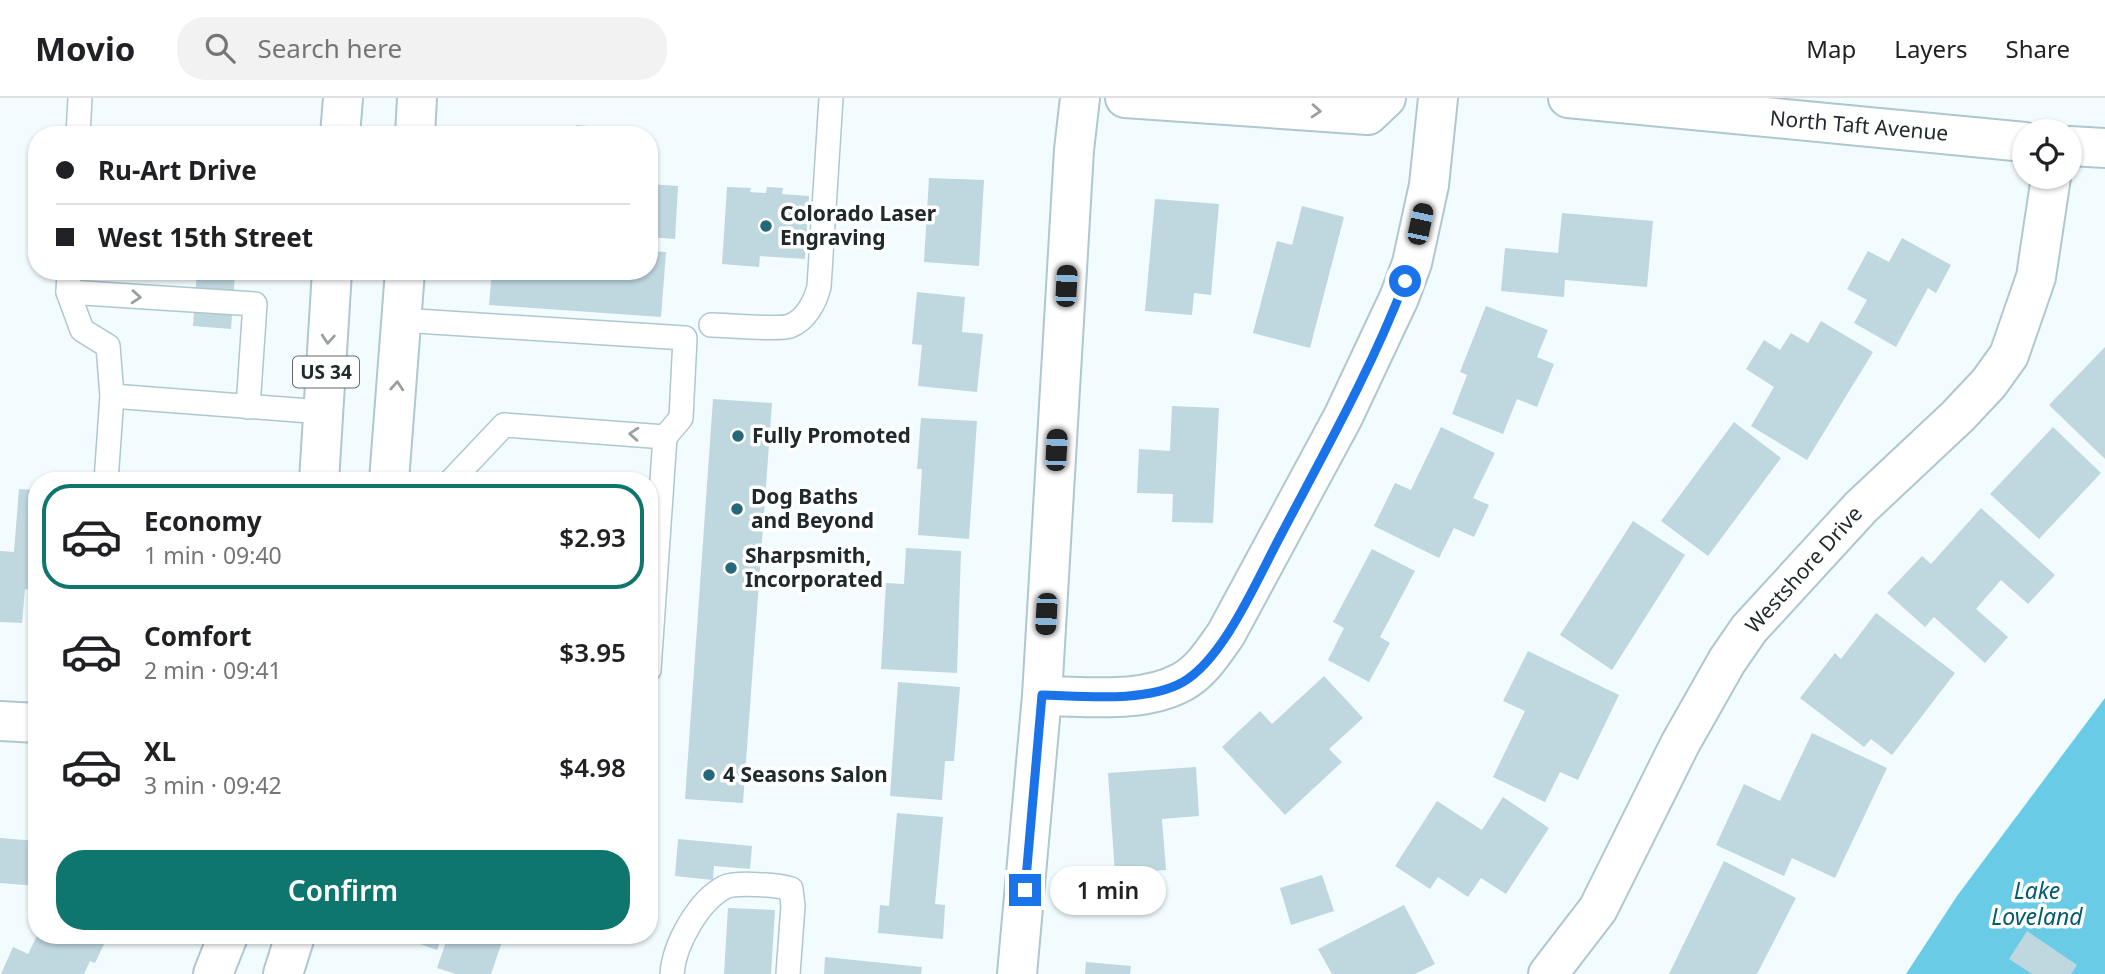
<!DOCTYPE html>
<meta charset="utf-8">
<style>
:root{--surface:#fff;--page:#f2f2f2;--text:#202124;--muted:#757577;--line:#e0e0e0;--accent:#0f766e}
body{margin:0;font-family:"Noto Sans",sans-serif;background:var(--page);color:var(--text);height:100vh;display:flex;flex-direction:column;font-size:26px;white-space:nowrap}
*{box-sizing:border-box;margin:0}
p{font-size:23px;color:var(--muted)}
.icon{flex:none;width:38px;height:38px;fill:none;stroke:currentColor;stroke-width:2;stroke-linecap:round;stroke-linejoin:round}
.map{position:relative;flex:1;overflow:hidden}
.drawer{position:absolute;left:28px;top:374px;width:630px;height:472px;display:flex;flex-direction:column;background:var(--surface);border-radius:28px;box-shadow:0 2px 5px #0004}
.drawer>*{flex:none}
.banner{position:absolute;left:28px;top:28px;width:630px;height:154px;border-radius:28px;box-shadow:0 2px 5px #0004;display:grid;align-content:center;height:154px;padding:0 28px;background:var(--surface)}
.controls{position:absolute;left:2012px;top:21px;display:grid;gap:14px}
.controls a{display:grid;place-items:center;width:70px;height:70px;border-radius:50%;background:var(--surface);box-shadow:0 2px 5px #0004;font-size:35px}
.end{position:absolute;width:32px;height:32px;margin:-16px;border:9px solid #1a73e8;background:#fff;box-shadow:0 0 0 4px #fff}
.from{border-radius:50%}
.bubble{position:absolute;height:49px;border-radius:24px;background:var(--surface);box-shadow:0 2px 5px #0004;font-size:23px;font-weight:600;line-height:49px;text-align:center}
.car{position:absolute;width:21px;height:42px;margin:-21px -10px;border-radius:9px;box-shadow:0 0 5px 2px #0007;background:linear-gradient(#222 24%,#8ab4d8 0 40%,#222 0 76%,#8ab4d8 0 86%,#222 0)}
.banner b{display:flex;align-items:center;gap:24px;height:66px;font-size:26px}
.banner b+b{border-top:2px solid var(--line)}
.banner i{width:18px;height:18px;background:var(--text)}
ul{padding:12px 0 0;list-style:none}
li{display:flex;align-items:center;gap:21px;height:105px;margin:0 14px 10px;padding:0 14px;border:4px solid transparent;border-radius:28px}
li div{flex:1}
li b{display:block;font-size:26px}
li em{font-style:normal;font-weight:600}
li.active{border-color:var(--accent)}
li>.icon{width:63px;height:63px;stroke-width:1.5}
.primary-button{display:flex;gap:14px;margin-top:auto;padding:14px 28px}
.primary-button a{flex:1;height:80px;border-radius:28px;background:var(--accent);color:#fff;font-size:28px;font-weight:600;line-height:80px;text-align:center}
header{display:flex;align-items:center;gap:42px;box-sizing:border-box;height:98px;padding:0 35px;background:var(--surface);border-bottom:2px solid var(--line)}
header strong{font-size:33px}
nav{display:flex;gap:38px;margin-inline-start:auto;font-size:24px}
.search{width:490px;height:63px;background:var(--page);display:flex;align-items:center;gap:18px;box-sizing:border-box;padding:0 24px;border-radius:28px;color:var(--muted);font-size:26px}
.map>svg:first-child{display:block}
.water{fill:#6acbe7}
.building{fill:#bfd7df}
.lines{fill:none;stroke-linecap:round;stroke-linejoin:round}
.lane-casing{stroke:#afc7cf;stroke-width:26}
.street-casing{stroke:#afc7cf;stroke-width:42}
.secondary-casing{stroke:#afc7cf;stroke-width:42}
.highway-casing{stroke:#afc7cf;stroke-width:42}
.lane{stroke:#fff;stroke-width:23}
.street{stroke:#fff;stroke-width:38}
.secondary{stroke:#fff;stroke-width:38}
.highway{stroke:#fff;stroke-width:38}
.oneway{stroke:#9b9fa0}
.route{stroke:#1a73e8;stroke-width:9}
.poi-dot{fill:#25687a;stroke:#fff;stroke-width:2.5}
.labels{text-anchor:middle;stroke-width:7;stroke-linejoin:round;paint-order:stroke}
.shield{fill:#fff;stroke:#63696b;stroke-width:2}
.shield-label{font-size:19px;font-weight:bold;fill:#20292c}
.street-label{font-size:21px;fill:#20292c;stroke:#fff}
.poi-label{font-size:21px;font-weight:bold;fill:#20292c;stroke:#fff;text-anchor:start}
.water-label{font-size:23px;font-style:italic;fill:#035b6e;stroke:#fff}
</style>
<header>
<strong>Movio</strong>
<div class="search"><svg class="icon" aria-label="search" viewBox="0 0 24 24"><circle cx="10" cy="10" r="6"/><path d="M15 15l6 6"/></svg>Search here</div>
<nav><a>Map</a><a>Layers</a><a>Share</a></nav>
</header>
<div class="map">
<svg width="2105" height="876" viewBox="0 0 2105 876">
<rect width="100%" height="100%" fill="#f2fcff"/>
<polygon class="water" points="2105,600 2105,876 1906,876 1957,798"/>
<g class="building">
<polygon points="576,27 612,30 612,37 575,37"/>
<polygon points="151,28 239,35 239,37 150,37"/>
<polygon points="929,80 984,82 979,168 924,164"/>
<polygon points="649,86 678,88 675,141 649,139"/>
<polygon points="727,89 751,90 750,94 766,95 767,89 783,90 782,96 809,98 805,161 760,158 759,169 722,166"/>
<polygon points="1155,101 1219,106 1211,197 1194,195 1192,217 1145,213"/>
<polygon points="1302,108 1344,119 1310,250 1253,235 1277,143 1292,147"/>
<polygon points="1562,115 1653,123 1647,189 1565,182 1564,199 1501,193 1505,150 1558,155"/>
<polygon points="1902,140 1951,167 1936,195 1928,190 1896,249 1854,225 1867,202 1847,191 1868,153 1889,164"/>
<polygon points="649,153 666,154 661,219 489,207 492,173 649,173"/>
<polygon points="197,173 241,173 241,176 235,176 231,231 193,228"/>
<polygon points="917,194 965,199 962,234 983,236 977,294 918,288 922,247 912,246"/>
<polygon points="1486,208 1548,232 1537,259 1554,266 1537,309 1517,301 1503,336 1452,316 1467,277 1460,274"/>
<polygon points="1821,223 1873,254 1807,362 1751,328 1774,289 1746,271 1764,242 1780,252 1791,235 1808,245"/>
<polygon points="2105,249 2105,361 2049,307"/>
<polygon points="713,301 772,305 743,705 685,701"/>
<polygon points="1172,308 1219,310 1213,425 1172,424 1173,396 1137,395 1139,351 1170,353"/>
<polygon points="921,320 977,323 969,441 918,437 922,371 917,371"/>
<polygon points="1734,324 1781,360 1708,458 1661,423"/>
<polygon points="1441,329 1495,355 1473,400 1489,407 1474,439 1454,430 1439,460 1374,428 1395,385 1411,392"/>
<polygon points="2053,329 2101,375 2039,441 1990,396"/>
<polygon points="19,391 37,392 37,492 25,491 22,525 0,524 0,453 14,454"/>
<polygon points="1981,410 2055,477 2028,506 2001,482 1976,511 2008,539 1985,565 1934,519 1925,529 1887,495 1922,458 1931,466"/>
<polygon points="1633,423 1685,457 1612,572 1560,537"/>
<polygon points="906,450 961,453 957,575 881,571 886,485 904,486"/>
<polygon points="1372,451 1415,473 1380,539 1390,545 1369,584 1328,562 1344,530 1333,524"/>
<polygon points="1876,515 1955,575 1892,657 1871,641 1864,649 1800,600 1835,555 1841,561"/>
<polygon points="1528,553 1619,597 1578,682 1560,674 1545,704 1493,679 1525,613 1503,603"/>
<polygon points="1324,578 1363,620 1329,651 1342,664 1285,717 1222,649 1260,613 1272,626"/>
<polygon points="898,584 960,589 954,663 945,663 942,702 890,698"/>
<polygon points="1812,635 1887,670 1835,780 1792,760 1784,778 1716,747 1744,686 1780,703"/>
<polygon points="1196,669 1199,718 1162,721 1166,772 1115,776 1108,675"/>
<polygon points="1503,699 1549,730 1506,796 1481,780 1468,799 1438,779 1430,791 1395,768 1437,703 1482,732"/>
<polygon points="897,715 943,719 935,806 945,807 943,841 878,835 880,807 889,808"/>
<polygon points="0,740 37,743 37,788 0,785"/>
<polygon points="678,741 752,748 750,771 714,768 713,782 675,778"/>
<polygon points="1724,763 1796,800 1757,876 1669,876"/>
<polygon points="1322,777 1334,813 1291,827 1280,790"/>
<polygon points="1404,807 1435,866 1415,876 1332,876 1318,851"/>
<polygon points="728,810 775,812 771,876 724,876"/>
<polygon points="2027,833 2077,867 2071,876 2032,876 2009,861"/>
<polygon points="37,838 108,838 95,865 90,863 84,876 1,876 13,849 28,856"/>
<polygon points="398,838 442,838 437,852"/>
<polygon points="448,838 504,838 491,876 456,876 437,870"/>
<polygon points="825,859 922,869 921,876 824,876"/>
<polygon points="1086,864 1131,868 1130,876 1085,876"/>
</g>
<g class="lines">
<defs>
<g id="lane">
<polyline points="78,37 80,0"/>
<polyline points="69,173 68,194 82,232 108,248 112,298 106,383"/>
<polyline points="68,194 255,206 248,309"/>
<polyline points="401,222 685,240 681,320 665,339"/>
<path d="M711 227C725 227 779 232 790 228 806 222 815 204 819 189L831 0"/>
<polyline points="112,298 323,314"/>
<polyline points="451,383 504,327 665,339 649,572"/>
<path d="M672 876C674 847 698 803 725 789 736 784 779 787 791 791L793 808 788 876"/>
</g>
<g id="street">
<path d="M1042 598C1086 598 1142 606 1182 584 1201 574 1214 553 1226 536L1343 319 1399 200 1412 165 1429 87 1438 0"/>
<polyline points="0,623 37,625"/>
<polyline points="1017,876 1042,598 1074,52 1080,0"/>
<polyline points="1548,876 1598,811 1680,646 1727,563 1749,531 1861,409 1958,318 1989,285 2009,257 2036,179 2051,79"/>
</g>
<g id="secondary">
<polyline points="1125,0 1368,17 1386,0"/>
<polyline points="1568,0 2025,44"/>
<polyline points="2070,48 2105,50"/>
</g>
<g id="highway">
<polyline points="340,37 343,0"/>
<polyline points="415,37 417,0"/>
<polyline points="319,383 332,173"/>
<polyline points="389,383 405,173"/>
<polyline points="213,876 228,838"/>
<polyline points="283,876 295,838"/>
</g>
</defs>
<use href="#lane" class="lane-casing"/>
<use href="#street" class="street-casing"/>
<use href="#secondary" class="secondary-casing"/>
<use href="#highway" class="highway-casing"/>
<use href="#lane" class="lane"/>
<use href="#street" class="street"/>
<use href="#secondary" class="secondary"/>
<use href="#highway" class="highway"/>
</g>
<defs><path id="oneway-chevron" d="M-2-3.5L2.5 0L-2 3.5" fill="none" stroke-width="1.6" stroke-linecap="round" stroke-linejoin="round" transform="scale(1.75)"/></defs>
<g class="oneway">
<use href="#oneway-chevron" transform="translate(1316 13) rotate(4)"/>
<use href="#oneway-chevron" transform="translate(136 199) rotate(4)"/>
<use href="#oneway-chevron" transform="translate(328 241) rotate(94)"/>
<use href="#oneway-chevron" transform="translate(397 288) rotate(-86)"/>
<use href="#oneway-chevron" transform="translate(634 336) rotate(-176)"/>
</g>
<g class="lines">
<path class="route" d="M1025 792 1042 597C1083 598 1146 605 1183 584 1225 560 1259 477 1282 435 1325 353 1372 270 1405 183"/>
</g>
<g class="poi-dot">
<circle cx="766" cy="128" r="7"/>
<circle cx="738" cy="338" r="7"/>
<circle cx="737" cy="411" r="7"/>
<circle cx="731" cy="470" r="7"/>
<circle cx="709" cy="677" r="7"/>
</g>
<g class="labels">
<rect class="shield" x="293" y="258.5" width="66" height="31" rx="5"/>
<g class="shield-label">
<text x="326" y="281">US 34</text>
</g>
<g class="street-label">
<text transform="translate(1859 28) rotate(5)" y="7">North Taft Avenue</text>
<text transform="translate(1804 472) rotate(-48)" y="7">Westshore Drive</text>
</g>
<g class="poi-label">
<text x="780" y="123">Colorado Laser<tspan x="780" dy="24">Engraving</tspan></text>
<text x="752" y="345">Fully Promoted</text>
<text x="751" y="406">Dog Baths<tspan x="751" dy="24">and Beyond</tspan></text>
<text x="745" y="465">Sharpsmith,<tspan x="745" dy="24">Incorporated</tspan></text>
<text x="723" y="684">4 Seasons Salon</text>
</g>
<g class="water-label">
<text x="2037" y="801">Lake<tspan x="2037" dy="26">Loveland</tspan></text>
</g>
</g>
</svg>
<div class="controls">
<a><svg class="icon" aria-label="locate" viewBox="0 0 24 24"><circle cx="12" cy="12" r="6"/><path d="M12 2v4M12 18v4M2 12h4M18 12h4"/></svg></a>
</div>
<i class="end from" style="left:1405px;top:183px"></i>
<i class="end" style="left:1025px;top:792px"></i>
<div class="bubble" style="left:1050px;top:768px;width:116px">1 min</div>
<i class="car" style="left:1420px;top:126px;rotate:12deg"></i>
<i class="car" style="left:1066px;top:188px;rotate:3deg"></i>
<i class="car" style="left:1056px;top:352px;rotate:3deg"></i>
<i class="car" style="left:1046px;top:516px;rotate:183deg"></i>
<div class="banner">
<b><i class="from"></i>Ru-Art Drive</b>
<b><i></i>West 15th Street</b>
</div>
<section class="drawer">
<ul>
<li class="active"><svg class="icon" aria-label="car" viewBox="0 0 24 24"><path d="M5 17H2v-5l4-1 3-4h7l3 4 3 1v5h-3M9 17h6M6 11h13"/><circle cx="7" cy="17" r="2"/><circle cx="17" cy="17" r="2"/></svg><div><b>Economy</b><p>1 min · 09:40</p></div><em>$2.93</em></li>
<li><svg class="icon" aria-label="car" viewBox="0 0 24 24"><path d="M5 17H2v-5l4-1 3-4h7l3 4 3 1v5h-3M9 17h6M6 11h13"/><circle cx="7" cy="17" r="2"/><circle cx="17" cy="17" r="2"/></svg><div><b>Comfort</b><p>2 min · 09:41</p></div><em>$3.95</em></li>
<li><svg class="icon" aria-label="car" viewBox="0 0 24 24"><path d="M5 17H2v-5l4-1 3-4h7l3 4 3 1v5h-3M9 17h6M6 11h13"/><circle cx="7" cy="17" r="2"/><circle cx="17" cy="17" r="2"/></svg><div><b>XL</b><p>3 min · 09:42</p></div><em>$4.98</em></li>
</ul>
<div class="primary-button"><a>Confirm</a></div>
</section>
</div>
